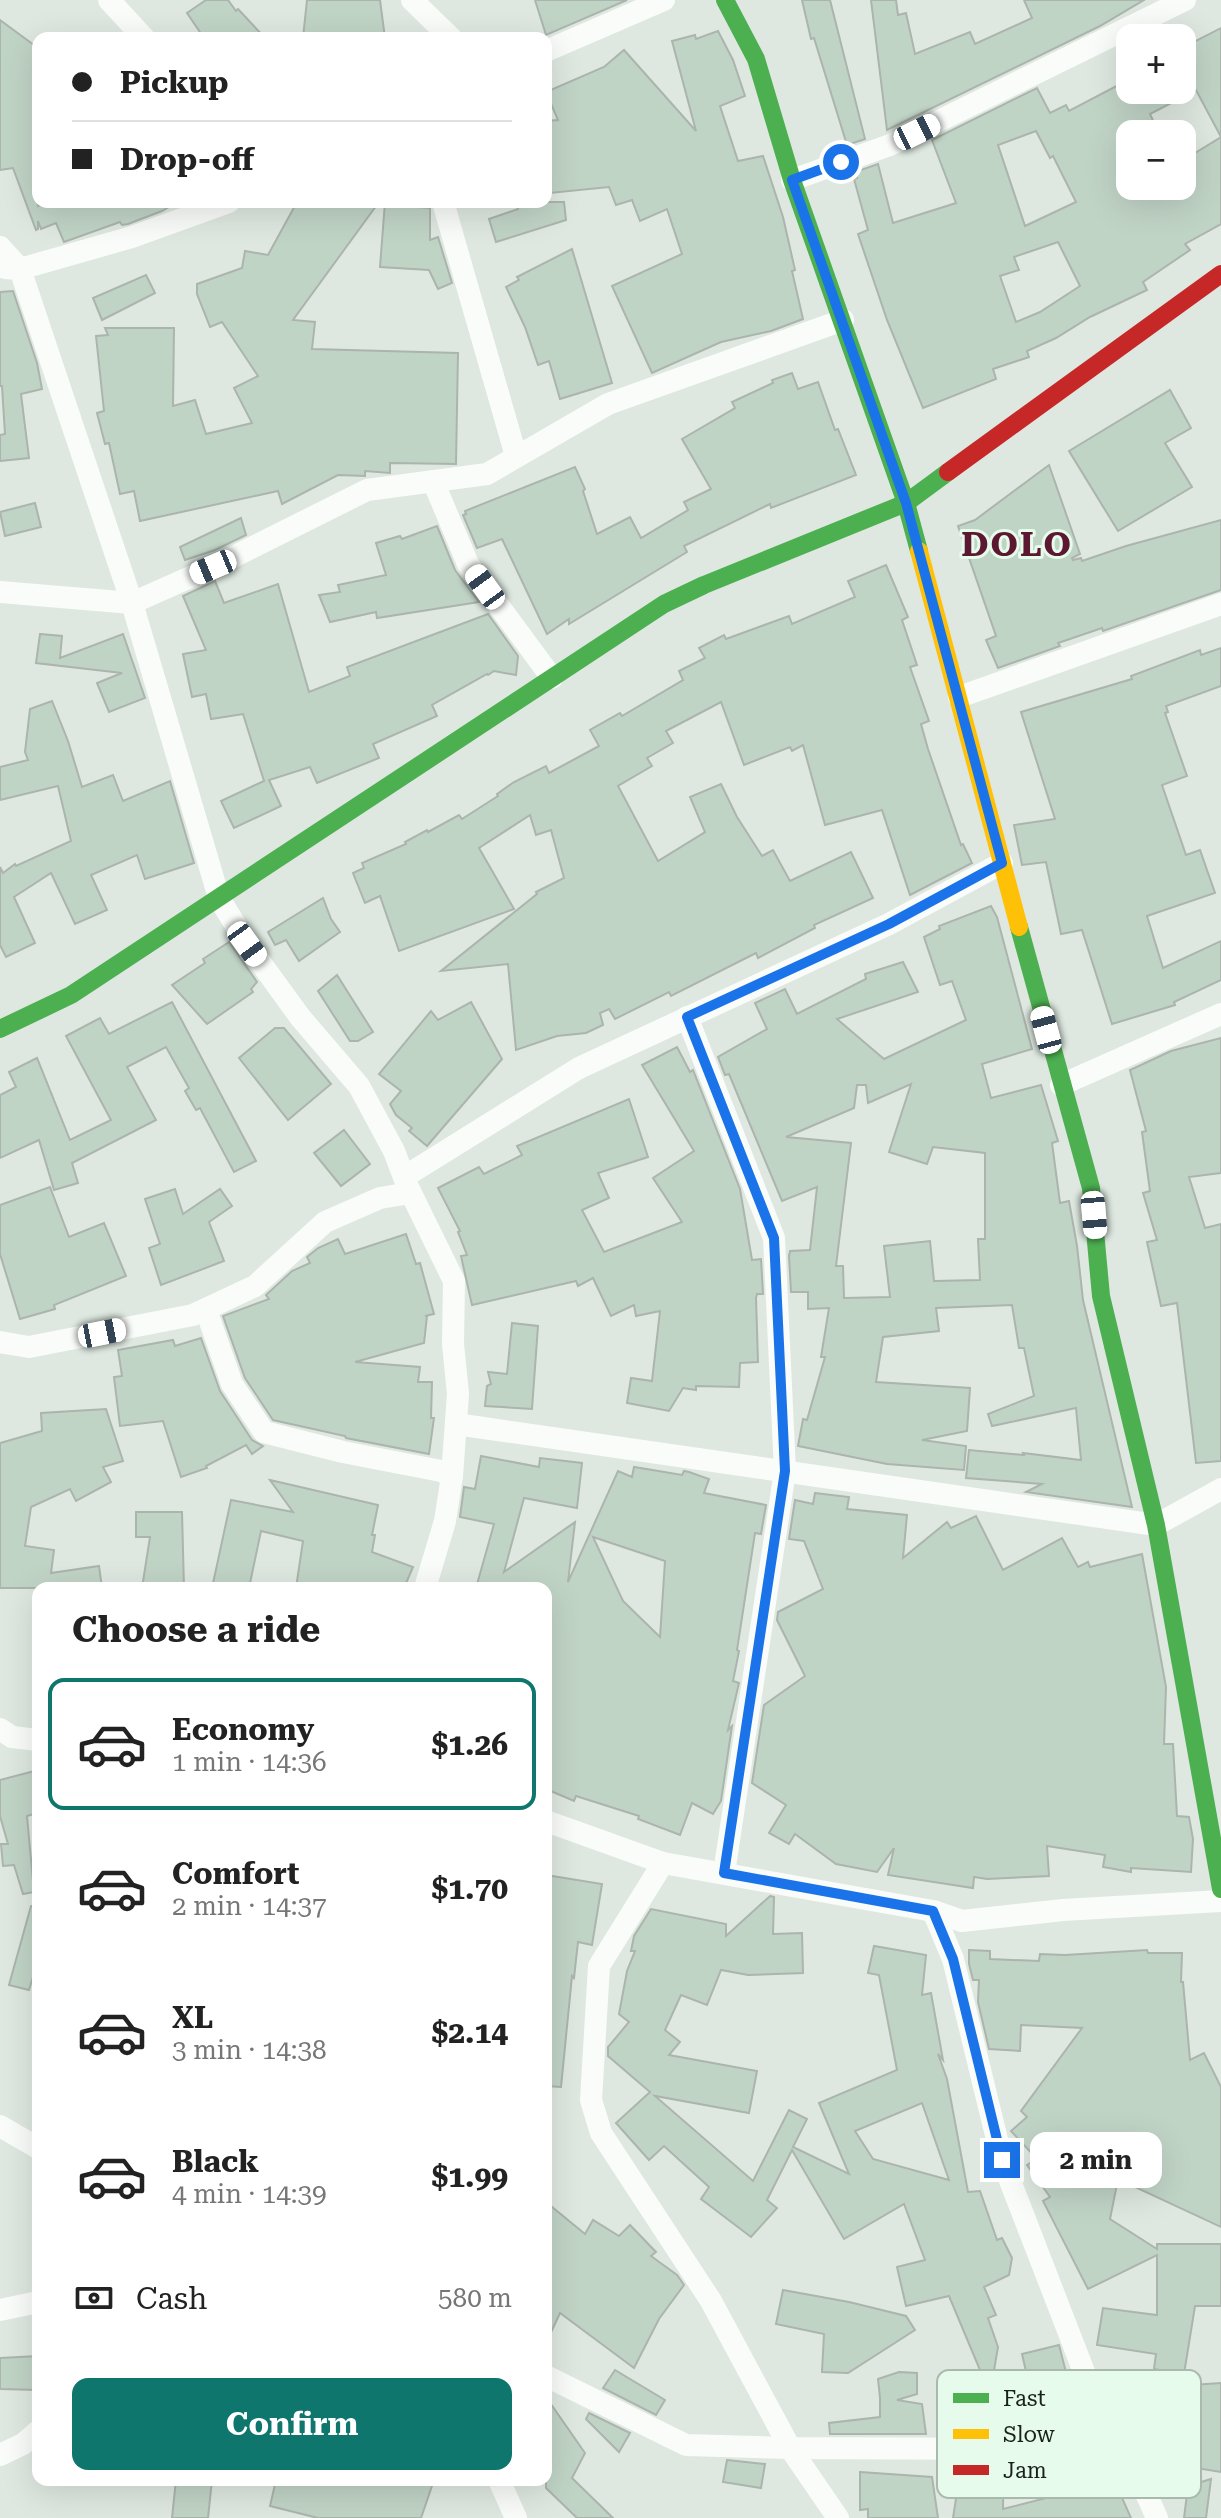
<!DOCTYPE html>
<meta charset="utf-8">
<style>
:root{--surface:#fff;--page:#f6f6f6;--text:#222;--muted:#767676;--line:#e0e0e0;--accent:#0f766e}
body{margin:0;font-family:"Roboto Serif",serif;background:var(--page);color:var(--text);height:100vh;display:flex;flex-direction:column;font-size:30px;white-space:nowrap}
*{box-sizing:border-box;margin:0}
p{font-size:26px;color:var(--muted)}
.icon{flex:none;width:44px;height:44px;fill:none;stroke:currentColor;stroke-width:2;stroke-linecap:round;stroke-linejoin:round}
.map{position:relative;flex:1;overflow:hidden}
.side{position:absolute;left:32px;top:1582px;width:520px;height:904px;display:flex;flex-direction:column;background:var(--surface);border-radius:16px;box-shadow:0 8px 32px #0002}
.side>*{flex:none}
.guide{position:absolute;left:32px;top:32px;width:520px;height:176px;border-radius:16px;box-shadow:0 8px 32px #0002;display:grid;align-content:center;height:176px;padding:0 40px;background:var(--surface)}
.controls{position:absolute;left:1116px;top:24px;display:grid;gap:16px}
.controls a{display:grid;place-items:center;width:80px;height:80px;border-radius:16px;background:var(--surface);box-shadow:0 8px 32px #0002;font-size:40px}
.end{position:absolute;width:36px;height:36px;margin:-18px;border:10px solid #1a73e8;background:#fff;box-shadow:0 0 0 4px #fff}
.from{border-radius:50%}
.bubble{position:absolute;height:56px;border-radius:16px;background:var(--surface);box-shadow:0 8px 32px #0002;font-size:26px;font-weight:700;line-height:56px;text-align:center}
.car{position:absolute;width:24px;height:48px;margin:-24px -12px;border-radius:10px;box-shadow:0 0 6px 2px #0007;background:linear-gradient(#fff 24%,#345 0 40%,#fff 0 76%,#345 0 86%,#fff 0)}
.guide b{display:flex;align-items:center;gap:28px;height:76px;font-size:30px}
.guide b+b{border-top:2px solid var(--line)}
.guide i{width:20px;height:20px;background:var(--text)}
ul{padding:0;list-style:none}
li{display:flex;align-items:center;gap:24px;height:132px;margin:0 16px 12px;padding:0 24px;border:4px solid transparent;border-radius:16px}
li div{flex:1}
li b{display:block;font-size:30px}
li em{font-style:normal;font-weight:700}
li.current{border-color:var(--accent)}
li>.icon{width:72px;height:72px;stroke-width:1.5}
h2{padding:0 40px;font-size:36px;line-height:96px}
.pay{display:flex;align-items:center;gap:20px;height:88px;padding:0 40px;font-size:30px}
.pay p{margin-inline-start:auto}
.primary-button{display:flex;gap:16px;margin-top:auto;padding:16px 40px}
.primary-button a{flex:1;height:92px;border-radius:16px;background:var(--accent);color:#fff;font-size:32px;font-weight:700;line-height:92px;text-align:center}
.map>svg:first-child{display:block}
.building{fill:#c0d4c6;stroke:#abb4ad;stroke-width:2;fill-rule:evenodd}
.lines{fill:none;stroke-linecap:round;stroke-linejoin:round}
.street{stroke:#fafcfa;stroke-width:22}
.fast{stroke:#4caf50;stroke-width:18}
.slow{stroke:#ffc107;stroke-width:18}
.jam{stroke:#c62828;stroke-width:18}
.route{stroke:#1a73e8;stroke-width:10}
.labels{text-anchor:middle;stroke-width:6;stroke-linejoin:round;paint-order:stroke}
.district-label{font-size:34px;font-weight:bold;letter-spacing:2px;fill:#5c1830;stroke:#e6fbeb}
.key{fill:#e6fbeb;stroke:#a9baad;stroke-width:2}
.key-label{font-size:22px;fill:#1a221c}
</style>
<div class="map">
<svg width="1221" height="2518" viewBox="0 0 1221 2518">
<rect width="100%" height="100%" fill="#dee8e0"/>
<g class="building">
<polygon points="206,0 228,0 236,11 238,9 265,38 204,38 187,13"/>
<polygon points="307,0 380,0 385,38 303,38"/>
<polygon points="535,0 627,0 546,35"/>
<polygon points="802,0 830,0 865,139 847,145 814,38 811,39"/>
<polygon points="871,0 896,0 898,15 906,13 915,54 970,32 975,44 1032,18 1024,0 1144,0 1100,26 887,130"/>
<polygon points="0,20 38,48 38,206 48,202 177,202 162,211 128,224 122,225 120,222 64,242 56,223 41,229 38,221 38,229 36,230 13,168 0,170"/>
<path d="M1221 28V224L1185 244 1190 250 1143 282 1147 290 1090 317 1056 338 1027 351 1029 357 993 369 996 379 923 408 887 320 858 234 868 230 854 179 857 178 855 172 878 164 893 223 956 203 932 140 1037 88 1050 113 1066 105 1069 111 1130 79V90H1182V64L1186 62 1182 48ZM1196 90 1221 137 1182 161V186H1130V134H1136L1155 125 1150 114ZM1036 131 1050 158 1053 156 1076 202 1025 226 998 145ZM1058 242 1080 286 1040 312 1016 322 1000 276 1019 270 1014 257Z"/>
<polygon points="718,31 733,60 745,96 720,106 738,161 763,156 783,217 795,270 792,271 803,319 771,331 721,342 652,373 612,286 682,254 667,209 640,221 632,200 616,205 609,187 550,193 546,156 546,121 558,120 546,92 604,67 624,50 696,131 672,41 695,35 696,39"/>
<polygon points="297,202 379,202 293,320 315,322 312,349 458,353 456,464 390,463 390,473 365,471 365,476 338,475 282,504 278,491 140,521 134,491 120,494 109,443 105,444 97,413 104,411 96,336 108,335 105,328 174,328 173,406 195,400 206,434 252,423 234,388 258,376 222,322 210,327 197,294 197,284 242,268 245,251 268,255"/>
<polygon points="385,202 418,202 418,207 430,208 430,240 438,237 452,283 438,289 429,270 380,267"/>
<polygon points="519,202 564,202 566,220 496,242 489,219 518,209"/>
<polygon points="572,249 612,383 560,399 549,361 538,365 525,327 506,287 519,280 517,277"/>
<polygon points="146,275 155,293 102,320 93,298"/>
<polygon points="13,291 37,363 42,389 21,394 29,458 0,461 0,435 5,434 2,386 0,386 0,292"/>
<polygon points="792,373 798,389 818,382 835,430 838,429 856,475 771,508 770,504 684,546 687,552 569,624 569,619 547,634 502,539 477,548 463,515 466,514 465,511 575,467 585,489 583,491 597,534 630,517 641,538 688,510 684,502 711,489 682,439 735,408 732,402 773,383 772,380"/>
<polygon points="1170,390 1191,428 1165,443 1192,487 1118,531 1069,451"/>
<polygon points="1049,465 1080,554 1072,558 1073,560 1081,558 1082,561 1126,546 1221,520 1221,590 1103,631 1102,628 1058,643 1060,646 998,668 986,640 996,636 958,526 975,520"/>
<polygon points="35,503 41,527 5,536 0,512"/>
<polygon points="241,518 246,535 215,550 185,560 180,547"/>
<polygon points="437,526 455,570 479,602 377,618 376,612 330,622 319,595 340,592 338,585 386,575 376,543 400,536 402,539"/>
<polygon points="886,565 908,617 902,620 917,665 910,667 929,721 921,724 928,749 961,845 963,844 972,863 910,895 882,810 825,825 803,745 792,751 790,747 744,765 721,702 666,731 673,743 647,758 652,766 618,786 658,861 705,832 690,797 721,784 737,817 762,856 773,850 790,881 851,852 873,898 814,925 815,928 758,958 756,953 671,996 669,992 615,1019 609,1009 600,1013 603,1025 586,1033 557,1036 516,1050 508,964 441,971 537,894 536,892 564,878 551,830 536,835 530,815 479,848 514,909 399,951 380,896 365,903 353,873 364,868 362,863 406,844 405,842 427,830 428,832 459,815 462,819 498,796 497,794 514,782 546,766 549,773 599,746 590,730 620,713 622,716 683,680 679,671 705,658 699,648 724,635 726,639 789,616 792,624 855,597 848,581"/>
<polygon points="215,581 224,603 278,584 309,692 350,676 347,667 488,614 518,656 516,675 494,671 488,675 487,674 432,705 437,716 373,744 379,758 317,783 310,767 269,780 281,806 234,828 221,801 264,781 243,714 211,719 206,694 192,697 183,654 206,650 183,596"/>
<polygon points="40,634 62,636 60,658 123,634 145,698 109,712 97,683 122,673 36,663"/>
<polygon points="1221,648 1221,686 1166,706 1168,712 1165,713 1187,776 1162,785 1186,855 1200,850 1215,893 1147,916 1163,968 1221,941 1221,980 1174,1002 1175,1005 1112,1024 1082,930 1061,934 1046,862 1022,865 1014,825 1055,819 1021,712 1132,679 1131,676 1200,650 1201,655"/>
<polygon points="52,701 68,741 82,787 113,775 123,801 170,781 194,863 145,879 137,855 91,875 107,910 75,924 51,873 14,897 35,943 6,957 0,945 0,867 3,873 15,864 16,866 71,841 58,786 0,800 0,767 28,760 25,752 30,709"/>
<polygon points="323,898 331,919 340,932 299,961 286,940 275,945 268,932"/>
<path d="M991 906 997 917 1032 1049 982 1064 991 1098 1041 1085 1058 1141 1052 1143 1060 1203 1069 1201 1077 1246 1083 1300 1132 1507 1026 1492 1042 1484 966 1478 969 1450 1024 1455 1023 1453 1081 1460 1076 1408 992 1426 988 1414 1034 1396 1024 1348H1019L1012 1305 936 1308 939 1331 883 1337 876 1382 970 1388 967 1431 922 1440 966 1446 964 1470 887 1464 798 1446 803 1419 807 1420 825 1357H821L829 1308 808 1309V1292H791L789 1256 790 1251 810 1250 817 1187 782 1201 729 1074 725 1075 718 1057 767 1029 755 1003 785 989 797 1014 866 979 865 974 903 962 918 992 837 1019 884 1059 966 1020 952 981 940 985 924 937 940 929 939 926ZM911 1084 889 1152 927 1164 933 1147 985 1153V1239H978L980 1280 934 1281 930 1241 884 1246 890 1297 844 1298 843 1266H836L851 1143 786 1137 854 1108 857 1085H866L868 1103Z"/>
<polygon points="229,942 257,982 251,989 253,992 207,1024 172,985 205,963 203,959"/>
<polygon points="337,975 373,1032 358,1041 350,1041 318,991"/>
<polygon points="172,1002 256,1161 234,1172 200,1108 196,1110 185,1091 189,1088 166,1047 127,1067 156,1120 72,1163 78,1183 54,1190 39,1140 0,1158 0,1095 16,1087 9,1072 37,1058 70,1140 111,1120 66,1036 100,1018 109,1034"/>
<polygon points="471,1002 502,1059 427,1146 409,1131 412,1128 396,1115 390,1104 401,1091 379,1074 431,1011 438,1020"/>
<polygon points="275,1028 284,1028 331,1084 288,1120 239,1058"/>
<polygon points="1221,1038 1221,1173 1189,1177 1205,1228 1221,1224 1221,1461 1196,1463 1177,1303 1161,1306 1147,1242 1157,1240 1143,1193 1150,1191 1142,1132 1146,1131 1130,1070 1171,1051"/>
<polygon points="677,1047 690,1072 693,1070 740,1189 752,1260 761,1259 763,1294 757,1294 756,1298 758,1362 740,1363 739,1387 696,1386 696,1390 683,1388 669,1411 627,1403 631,1378 652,1381 660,1311 636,1316 634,1305 611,1316 593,1278 578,1286 576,1281 472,1305 461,1256 467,1255 458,1232 460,1231 438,1188 479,1167 484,1174 522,1155 517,1146 629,1099 648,1157 598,1173 609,1198 582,1210 604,1252 682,1222 653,1178 694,1151 642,1065"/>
<polygon points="344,1130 370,1164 341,1186 314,1153"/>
<polygon points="50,1187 69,1237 104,1223 126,1276 54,1305 55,1309 20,1319 0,1254 0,1205"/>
<polygon points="175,1189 183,1214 220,1189 232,1206 209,1222 224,1261 161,1285 149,1248 160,1244 145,1199"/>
<polygon points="406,1234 416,1264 420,1263 434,1314 425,1316 427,1316 424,1343 355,1362 420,1367 418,1382 432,1382 431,1418 434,1418 429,1454 346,1438 345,1436 273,1420 245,1378 223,1316 269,1299 266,1295 292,1271 310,1263 307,1257 318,1248 338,1239 345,1254"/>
<polygon points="512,1323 538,1326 532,1409 485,1406 487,1386 491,1384 488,1372 507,1374"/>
<polygon points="201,1338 220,1391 252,1440 263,1446 252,1454 246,1445 206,1466 207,1468 181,1477 163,1421 120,1426 114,1377 122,1376 118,1350 173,1340 175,1346"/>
<polygon points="106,1409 123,1461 103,1467 111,1482 76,1501 70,1489 31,1507 25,1546 54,1550 51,1573 99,1566 102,1588 0,1588 0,1443 42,1431 41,1413"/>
<path d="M481 1456 539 1467 540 1458 582 1463 577 1508 524 1498 504 1572 575 1522 568 1582 618 1471 632 1477 634 1467 682 1475 684 1471 689 1472 709 1479 704 1493 766 1505 761 1534 755 1533 737 1650 739 1651 733 1681 739 1683 728 1730 732 1726 721 1801 713 1814 692 1803 680 1835 638 1819 639 1816 576 1796 574 1801 546 1789V1588H476L494 1524 460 1517 464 1487 475 1489ZM593 1537 665 1561 660 1637 623 1601Z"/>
<polygon points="270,1480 378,1505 372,1535 375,1535 372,1552 413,1567 404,1588 296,1588 303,1541 261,1531 249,1588 212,1588 231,1500 293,1512"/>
<polygon points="815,1493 849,1497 847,1509 907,1515 903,1558 947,1522 951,1528 976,1516 1003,1570 1062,1538 1078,1567 1088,1562 1090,1567 1142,1554 1166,1687 1164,1744 1173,1744 1177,1816 1189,1817 1193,1839 1191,1872 1131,1868 1131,1872 1103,1867 1105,1855 1047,1846 1049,1876 987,1879 974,1877 973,1888 888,1875 894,1848 877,1872 836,1864 795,1834 789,1844 769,1833 786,1805 752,1783 764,1705 805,1676 777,1620 778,1612 823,1589 804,1541 789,1539 795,1500 813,1504"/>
<polygon points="136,1512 182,1512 184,1588 142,1588 150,1537 136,1537"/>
<polygon points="38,1770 38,1813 27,1816 34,1892 23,1894 14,1865 3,1866 1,1844 8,1844 0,1816 0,1780"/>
<polygon points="546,1875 602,1884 592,1945 578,1942 574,1978 572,1976 561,2087 546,2086"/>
<path d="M770 1896 774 1897 773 1934 802 1933 803 1973 748 1975 721 1970 707 2005 681 1995 665 2030 680 2042 669 2055 757 2071 749 2113 655 2096 753 2181 789 2110 807 2119 793 2147 849 2174 819 2103 897 2070 879 1975 868 1973 874 1946 926 1955 922 1995 931 1993 943 2060 938 2054 947 2079 968 2192 980 2191 997 2240 1002 2238 1012 2258 1009 2275 984 2287 996 2315 988 2318 998 2347 990 2394 949 2296 906 2306 897 2267 925 2260 904 2204 844 2239 792 2150 767 2200 777 2208 751 2237 701 2199 709 2187 664 2146 649 2160 616 2123 650 2092 608 2056V2047L629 2022 619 2014 627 1971 635 1951H631L634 1936 651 1909 726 1924V1936ZM922 2103 949 2180 873 2159 855 2131Z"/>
<polygon points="31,1906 38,1907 38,1961 29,1990 9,1985"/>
<polygon points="969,1950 990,1951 990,1959 1039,1961 1040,1954 1065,1955 1147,1950 1148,1953 1182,1953 1181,1982 1183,1982 1190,2060 1204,2053 1221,2087 1221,2227 1118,2179 1110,2219 1157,2249 1157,2244 1221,2244 1221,2306 1195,2306 1184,2374 1154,2369 1156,2354 1097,2345 1103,2308 1157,2315 1157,2255 1088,2289 1043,2201 1050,2197 1027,2165 1037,2159 1011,2131 1027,2117 1021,2111 1082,2028 1021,2025 1020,2051 989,2049 978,2002 979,1980 973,1980 969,1964"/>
<polygon points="546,2202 585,2234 593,2220 619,2236 630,2225 656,2252 651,2256 677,2275 684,2285 659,2319 634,2368 560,2313 546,2343"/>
<polygon points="783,2290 849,2302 906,2316 915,2330 848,2373 822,2372 824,2334 776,2324"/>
<polygon points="1059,2345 1078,2419 1039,2428 1022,2354"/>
<polygon points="38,2356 38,2390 0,2389 0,2358"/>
<polygon points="615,2370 665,2400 656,2415 603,2388"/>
<polygon points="899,2372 917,2373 917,2394 897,2400 922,2404 926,2434 830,2434 829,2423 880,2417 880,2398 878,2379"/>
<polygon points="1221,2383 1221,2472 1153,2461 1159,2418 1179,2420 1177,2386"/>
<polygon points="546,2397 585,2453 572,2478 613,2518 577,2518 546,2488"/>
<polygon points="589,2413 630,2433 619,2452 586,2419"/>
<polygon points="727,2460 765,2464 761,2488 723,2482"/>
<polygon points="1106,2462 1131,2518 953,2518 959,2479 975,2480 975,2464 1004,2463 1003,2509 1085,2488 1079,2474"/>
<polygon points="860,2472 932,2477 938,2518 868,2518 868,2509 860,2510"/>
<polygon points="1211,2479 1206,2518 1184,2518 1188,2486"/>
<polygon points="176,2480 212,2480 208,2518 172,2518"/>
<polygon points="276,2480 434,2480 421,2518 318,2518 270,2506"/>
</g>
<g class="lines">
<g class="street">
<polyline points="109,0 144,38"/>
<polyline points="412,0 451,38"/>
<polyline points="546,51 664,0"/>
<polyline points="792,180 890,145 1185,0"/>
<polyline points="443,202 516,456"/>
<polyline points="0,247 20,269 132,603 219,898 247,944 300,1017 359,1086 394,1151 407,1185 454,1281 453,1344 458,1394 452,1476 445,1521 425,1588"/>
<polyline points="5,268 20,269 132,237 229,202"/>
<polyline points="433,481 468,564 552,678"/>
<polyline points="0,592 132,603 213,567 367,490 487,474 608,404 843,320"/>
<polyline points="959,697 1221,604"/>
<polyline points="687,1017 774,1238 785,1471 724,1873"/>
<polyline points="1061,1085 1221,1014"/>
<polyline points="404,1177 579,1068 889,924 1002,863"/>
<polyline points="206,1310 232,1384 264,1432 343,1452 441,1471 452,1476"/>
<polyline points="0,1342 29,1347 193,1315 255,1286 325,1222 380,1198 410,1193"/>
<polyline points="456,1424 1156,1525 1221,1489"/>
<polyline points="0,1729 12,1737 38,1740"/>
<polyline points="546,1821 663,1863 933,1911 962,1921 1063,1910 1221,1901"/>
<polyline points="663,1863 599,1966 591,2100 601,2133 711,2301 790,2448 838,2518"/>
<polyline points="933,1911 953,1959 1002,2160 1110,2439"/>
<polyline points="0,2126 38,2148"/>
<polyline points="0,2310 38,2302"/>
<polyline points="546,2376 686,2445 790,2448 1027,2449 1110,2439 1132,2462 1157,2518"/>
<polyline points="0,2455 23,2444 38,2431"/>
<polyline points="499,2480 516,2518"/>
</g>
<g class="fast">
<polyline points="725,0 756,59 792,180 906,503 948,472"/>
<polyline points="1019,927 1091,1188 1101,1296 1156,1525 1221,1889"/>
<polyline points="0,1029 71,995 664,604 704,585 906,503 919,551"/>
</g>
<polyline class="slow" points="919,551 1019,927"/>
<polyline class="jam" points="948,472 1221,274"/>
</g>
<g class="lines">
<polyline class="route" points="841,162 792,180 906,503 1002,863 889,924 687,1017 774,1238 785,1471 724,1873 933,1911 953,1959 1002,2160"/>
</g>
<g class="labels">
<g class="district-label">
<text x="1017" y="556">DOLO</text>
</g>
</g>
<rect x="937" y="2370" width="264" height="128" rx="12" class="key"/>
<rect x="953" y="2393" width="36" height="10" fill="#4caf50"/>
<rect x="953" y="2429" width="36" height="10" fill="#ffc107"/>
<rect x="953" y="2465" width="36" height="10" fill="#c62828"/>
<g class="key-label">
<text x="1003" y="2406">Fast</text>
<text x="1003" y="2442">Slow</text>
<text x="1003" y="2478">Jam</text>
</g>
</svg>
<div class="controls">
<a>+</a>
<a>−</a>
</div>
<i class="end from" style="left:841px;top:162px"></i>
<i class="end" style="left:1002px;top:2160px"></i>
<div class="bubble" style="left:1030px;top:2132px;width:132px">2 min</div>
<i class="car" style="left:917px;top:132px;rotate:64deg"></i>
<i class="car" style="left:213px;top:567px;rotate:247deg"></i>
<i class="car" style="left:485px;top:587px;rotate:324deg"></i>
<i class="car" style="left:247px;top:944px;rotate:144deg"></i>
<i class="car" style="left:1046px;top:1030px;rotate:345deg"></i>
<i class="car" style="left:1094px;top:1215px;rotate:175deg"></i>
<i class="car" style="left:102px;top:1333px;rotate:79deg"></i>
<div class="guide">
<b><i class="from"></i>Pickup</b>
<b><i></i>Drop-off</b>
</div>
<section class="side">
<h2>Choose a ride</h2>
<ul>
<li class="current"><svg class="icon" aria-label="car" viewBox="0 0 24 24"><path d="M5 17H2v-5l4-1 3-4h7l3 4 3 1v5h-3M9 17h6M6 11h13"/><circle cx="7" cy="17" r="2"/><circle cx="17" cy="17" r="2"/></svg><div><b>Economy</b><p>1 min · 14:36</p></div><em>$1.26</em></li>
<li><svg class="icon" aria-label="car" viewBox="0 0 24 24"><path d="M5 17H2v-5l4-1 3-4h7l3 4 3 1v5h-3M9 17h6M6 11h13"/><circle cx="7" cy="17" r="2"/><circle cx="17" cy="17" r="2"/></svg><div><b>Comfort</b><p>2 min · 14:37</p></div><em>$1.70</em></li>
<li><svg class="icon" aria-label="car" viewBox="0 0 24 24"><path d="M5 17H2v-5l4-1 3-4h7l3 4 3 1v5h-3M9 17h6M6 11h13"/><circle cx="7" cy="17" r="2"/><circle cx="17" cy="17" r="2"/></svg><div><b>XL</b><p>3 min · 14:38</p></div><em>$2.14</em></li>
<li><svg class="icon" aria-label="car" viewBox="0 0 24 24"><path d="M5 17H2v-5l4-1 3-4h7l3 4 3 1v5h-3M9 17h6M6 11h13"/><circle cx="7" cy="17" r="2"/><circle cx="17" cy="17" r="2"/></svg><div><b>Black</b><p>4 min · 14:39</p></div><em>$1.99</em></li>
</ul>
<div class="pay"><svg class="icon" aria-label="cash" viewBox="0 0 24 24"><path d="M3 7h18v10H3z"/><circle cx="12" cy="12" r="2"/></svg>Cash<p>580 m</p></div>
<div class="primary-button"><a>Confirm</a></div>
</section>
</div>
